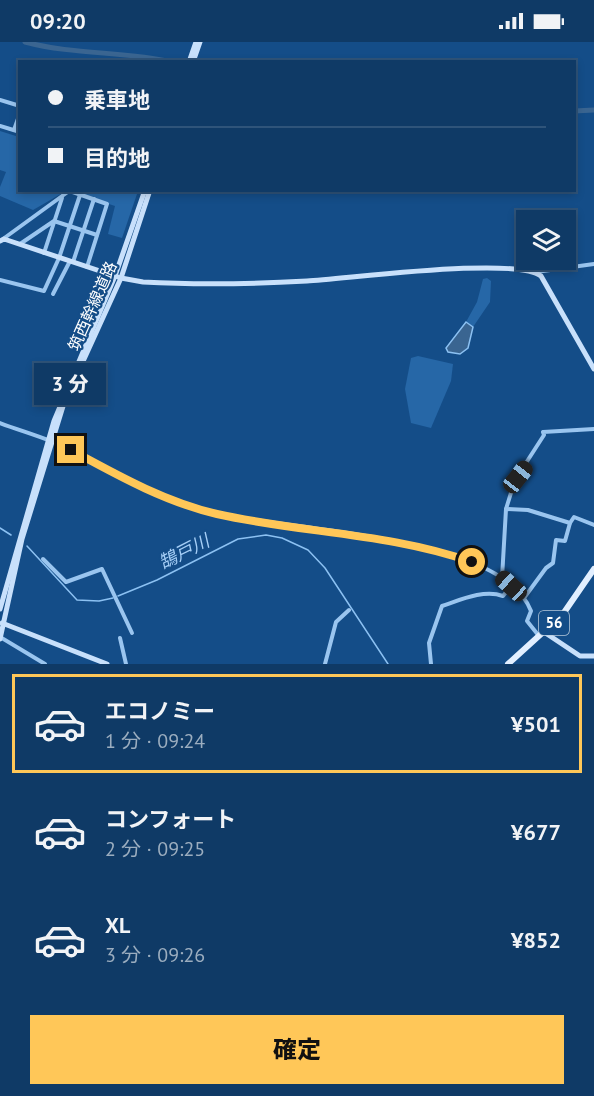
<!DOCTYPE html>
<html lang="ja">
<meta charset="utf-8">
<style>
:root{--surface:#0f3a66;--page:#1d456f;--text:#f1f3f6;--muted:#9badbf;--line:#2f547a;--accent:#ffc758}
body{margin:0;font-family:"PT Sans","Noto Sans JP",sans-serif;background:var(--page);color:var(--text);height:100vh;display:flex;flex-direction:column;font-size:22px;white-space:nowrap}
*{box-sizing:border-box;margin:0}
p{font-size:20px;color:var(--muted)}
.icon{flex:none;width:33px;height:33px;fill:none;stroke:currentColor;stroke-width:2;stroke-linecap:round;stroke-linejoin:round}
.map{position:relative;height:622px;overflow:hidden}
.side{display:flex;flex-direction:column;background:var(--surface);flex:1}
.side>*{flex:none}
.top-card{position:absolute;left:18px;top:18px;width:558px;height:132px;border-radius:0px;box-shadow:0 3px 9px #0003,0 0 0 2px var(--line);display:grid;align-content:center;height:132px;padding:0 30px;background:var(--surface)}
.tools{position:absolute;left:516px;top:168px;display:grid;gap:12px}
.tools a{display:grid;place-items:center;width:60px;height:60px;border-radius:0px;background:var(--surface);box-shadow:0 3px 9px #0003,0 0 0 2px var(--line);font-size:30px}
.end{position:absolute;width:27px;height:27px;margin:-14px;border:8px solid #ffc758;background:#111;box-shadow:0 0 0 3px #111}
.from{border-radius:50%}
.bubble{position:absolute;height:42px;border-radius:0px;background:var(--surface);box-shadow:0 3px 9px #0003,0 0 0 2px var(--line);font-size:20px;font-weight:800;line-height:42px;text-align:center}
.car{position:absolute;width:18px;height:36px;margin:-18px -9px;border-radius:8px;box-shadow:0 0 4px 2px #0007;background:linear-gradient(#222 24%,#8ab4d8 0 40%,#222 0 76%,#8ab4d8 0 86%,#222 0)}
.top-card b{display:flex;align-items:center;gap:21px;height:57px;font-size:22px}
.top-card b+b{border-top:2px solid var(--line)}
.top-card i{width:15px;height:15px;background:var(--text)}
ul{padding:10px 0 0;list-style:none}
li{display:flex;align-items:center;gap:18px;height:99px;margin:0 12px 9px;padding:0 18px;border:3px solid transparent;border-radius:0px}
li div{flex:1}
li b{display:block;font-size:22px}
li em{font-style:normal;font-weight:800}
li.active{border-color:var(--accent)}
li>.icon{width:54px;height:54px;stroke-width:1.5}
.primary-button{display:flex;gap:12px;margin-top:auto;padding:12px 30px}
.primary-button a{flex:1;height:69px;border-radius:0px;background:var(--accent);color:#111;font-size:24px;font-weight:800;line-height:69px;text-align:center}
.status{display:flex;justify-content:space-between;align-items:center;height:42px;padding:0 30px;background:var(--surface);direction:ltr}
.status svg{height:16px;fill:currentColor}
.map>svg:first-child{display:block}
.green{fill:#2667a7}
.water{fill:#3a6591;stroke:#8cc1f2;stroke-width:1.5}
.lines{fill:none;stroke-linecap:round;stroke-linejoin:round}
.stream{stroke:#8cc1f2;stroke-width:1.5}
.river{stroke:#3a6591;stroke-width:5}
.street{stroke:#9ac5ef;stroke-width:4}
.secondary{stroke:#c8e0fb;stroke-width:5}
.primary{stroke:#e2efff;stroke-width:6}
.route{stroke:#ffc758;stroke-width:8}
.labels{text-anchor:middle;stroke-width:4.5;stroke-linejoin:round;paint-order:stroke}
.shield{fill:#144d88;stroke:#b8cadb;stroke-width:1.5}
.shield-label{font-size:15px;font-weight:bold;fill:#fff}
.street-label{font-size:16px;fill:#fff;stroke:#144d88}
.water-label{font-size:18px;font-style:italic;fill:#a6cff7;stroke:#144d88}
</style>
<div class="status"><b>09:20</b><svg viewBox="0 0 49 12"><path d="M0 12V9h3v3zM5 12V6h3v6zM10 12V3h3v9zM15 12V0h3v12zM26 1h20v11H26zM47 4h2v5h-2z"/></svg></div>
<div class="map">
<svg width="594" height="622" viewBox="0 0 594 622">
<rect width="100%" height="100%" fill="#144d88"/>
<g class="green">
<polygon points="0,89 19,95 20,148 66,149 33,168 0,154 0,145 6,130 0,128"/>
<polygon points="70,149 138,149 122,196 108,192 115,164"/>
<polygon points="487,236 491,239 490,260 473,285 466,280 477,260 483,237"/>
<polygon points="418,314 453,322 451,339 431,386 411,381 405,347 411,316"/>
</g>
<polygon class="water" points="466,280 473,285 468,306 460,312 448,310 446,306"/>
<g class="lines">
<g class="stream">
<polyline points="0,486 11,493"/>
<polyline points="27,504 77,558 99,559 113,556"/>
<polyline points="118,554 157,538 238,497 266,493 282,496 308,508 325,526 388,622"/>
</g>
<g class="river">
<path d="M25 0C74 13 124 9 173 20"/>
<polyline points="574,69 594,68"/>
</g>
<g class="street">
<polyline points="0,58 20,64"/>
<polyline points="0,84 20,90"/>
<polyline points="14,88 20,71"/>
<polyline points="67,148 107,162 87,225"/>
<polyline points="3,197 69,149"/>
<polyline points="20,202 54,179 97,193"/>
<polyline points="44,211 62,156"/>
<polyline points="73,220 94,157"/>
<polyline points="536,230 594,222"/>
<polyline points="0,238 44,249 59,216 80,153"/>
<polyline points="53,252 70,219"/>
<path d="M0 381C24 390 50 397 72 408 114 430 155 453 201 467 275 490 501 489 531 569L527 579 539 594"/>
<polyline points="506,467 528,468 570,481 574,475 594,483"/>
<polyline points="43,517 66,540 102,527 132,591"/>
<polyline points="502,536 506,467 515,438 544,393 543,390 594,387"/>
<polyline points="524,556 546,526 553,521 556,498 565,499 570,481"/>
<polyline points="0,595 45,622"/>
<polyline points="120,596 126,622"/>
<polyline points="325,622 336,580 349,568"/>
<path d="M431 622 429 601 442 564C460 558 484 547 503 554L511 544"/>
</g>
<g class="secondary">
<polyline points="189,20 196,0"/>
<polyline points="193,20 200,0"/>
<path d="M0 199 4 197 121 236 143 240C197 243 253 242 307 239 348 237 515 214 541 234L594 327"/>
<polyline points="0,567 54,379 115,234 145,148"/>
<polyline points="2,581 107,622"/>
<polyline points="544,590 580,614 594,614"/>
<polyline points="0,597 22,497 64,361 121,236 150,148"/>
</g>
<polyline class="primary" points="508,622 563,572 594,527"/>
</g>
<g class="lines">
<path class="route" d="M71 408C117 433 165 460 217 472 301 491 390 491 472 520"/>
</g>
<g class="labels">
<rect class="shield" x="539" y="569" width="30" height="24" rx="4.5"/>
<g class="shield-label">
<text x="554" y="586">56</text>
</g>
<g class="street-label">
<text transform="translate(92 264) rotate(-66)" y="6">筑西幹線道路</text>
</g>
<g class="water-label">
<text transform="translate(184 510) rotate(-27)" y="6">鵠戸川</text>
</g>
</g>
</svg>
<div class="tools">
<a><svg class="icon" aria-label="layers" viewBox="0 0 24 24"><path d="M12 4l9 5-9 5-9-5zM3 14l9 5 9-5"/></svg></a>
</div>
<i class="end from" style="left:472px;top:520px"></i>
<i class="end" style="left:71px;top:408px"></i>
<div class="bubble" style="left:34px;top:321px;width:72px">3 分</div>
<i class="car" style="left:518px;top:435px;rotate:38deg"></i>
<i class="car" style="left:511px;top:544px;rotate:312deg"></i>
<div class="top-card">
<b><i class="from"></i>乗車地</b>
<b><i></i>目的地</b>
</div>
</div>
<section class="side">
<ul>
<li class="active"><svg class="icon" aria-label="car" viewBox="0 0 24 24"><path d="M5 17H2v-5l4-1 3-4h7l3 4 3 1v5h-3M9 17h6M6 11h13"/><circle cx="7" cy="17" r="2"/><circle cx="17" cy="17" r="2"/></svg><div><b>エコノミー</b><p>1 分 · 09:24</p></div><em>¥501</em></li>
<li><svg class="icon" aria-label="car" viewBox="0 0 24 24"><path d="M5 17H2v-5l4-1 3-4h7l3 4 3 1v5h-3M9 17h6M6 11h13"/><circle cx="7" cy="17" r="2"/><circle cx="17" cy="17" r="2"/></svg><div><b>コンフォート</b><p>2 分 · 09:25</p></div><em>¥677</em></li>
<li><svg class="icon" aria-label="car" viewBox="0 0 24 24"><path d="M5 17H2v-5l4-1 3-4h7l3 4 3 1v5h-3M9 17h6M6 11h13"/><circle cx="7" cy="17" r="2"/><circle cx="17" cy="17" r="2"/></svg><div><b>XL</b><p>3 分 · 09:26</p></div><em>¥852</em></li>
</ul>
<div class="primary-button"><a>確定</a></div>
</section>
